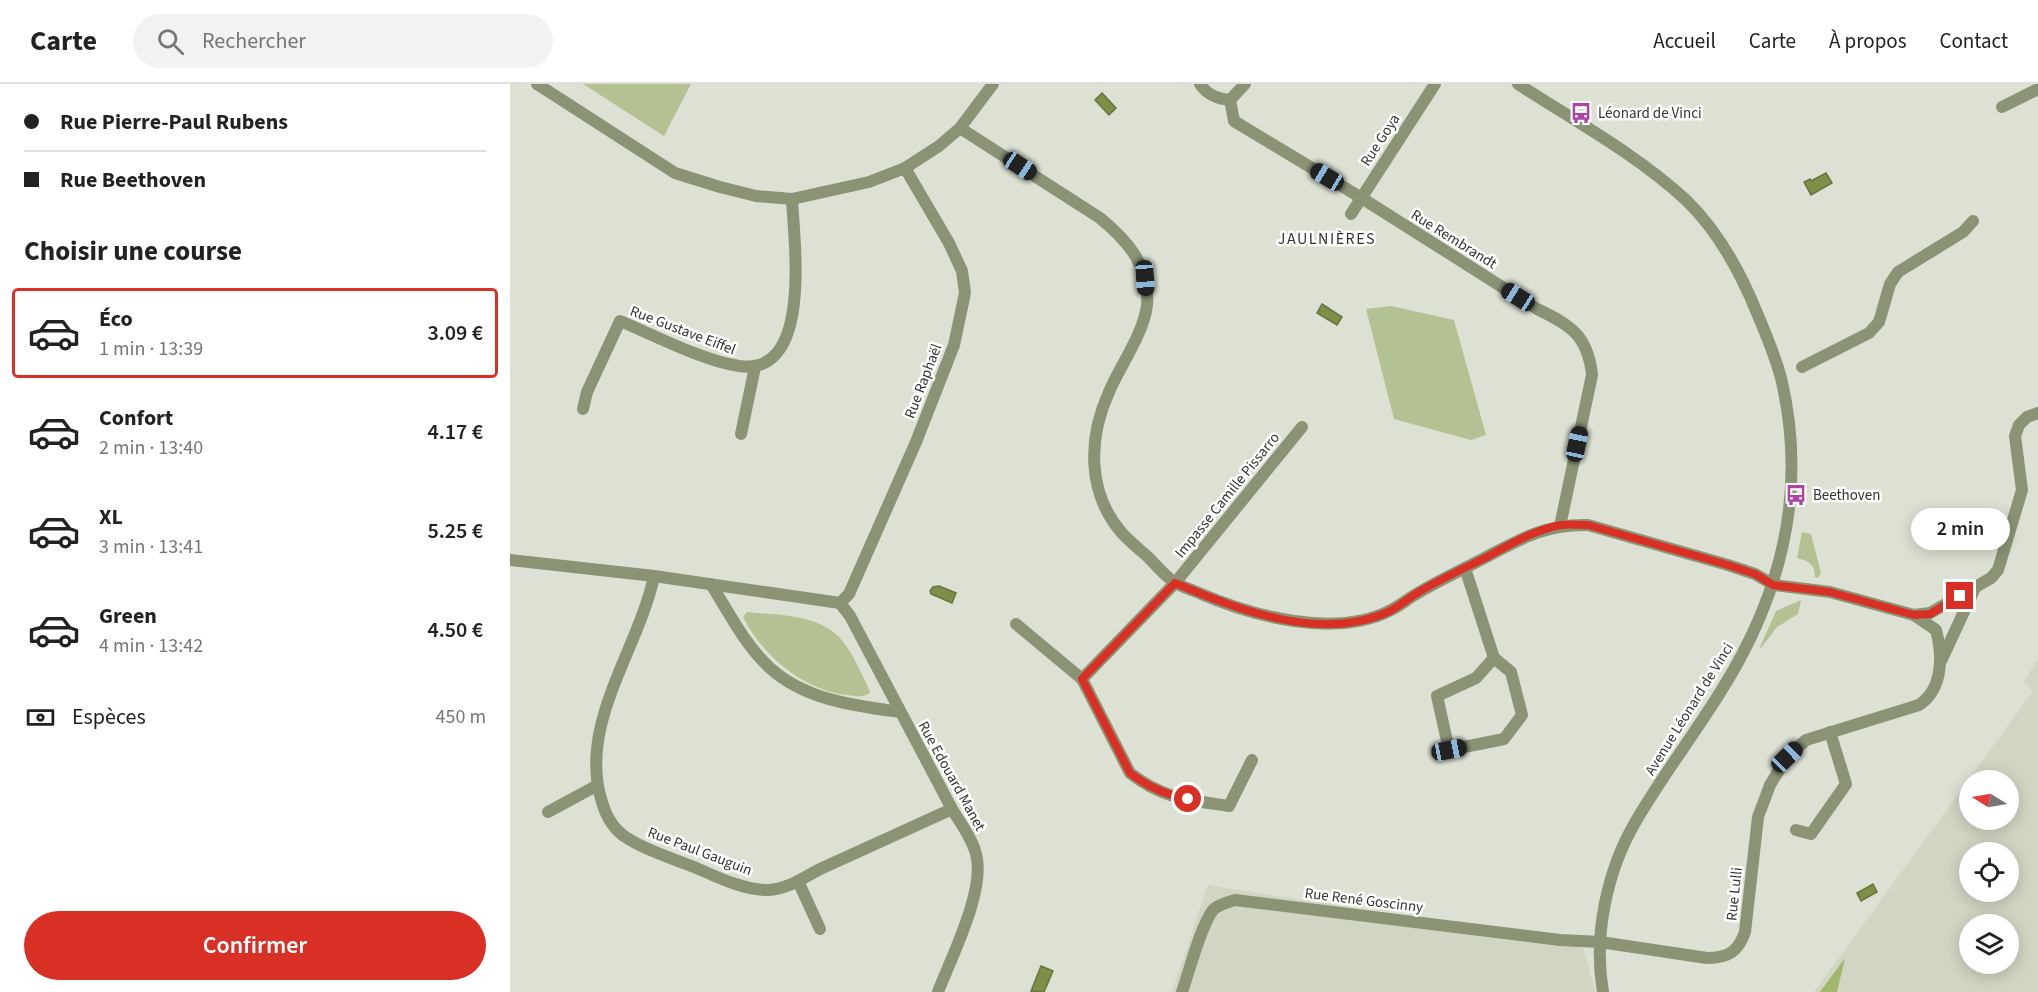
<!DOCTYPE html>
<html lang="fr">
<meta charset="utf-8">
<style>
:root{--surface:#fff;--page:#f2f2f2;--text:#222;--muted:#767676;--line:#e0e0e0;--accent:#d93025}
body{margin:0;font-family:"Source Sans 3",sans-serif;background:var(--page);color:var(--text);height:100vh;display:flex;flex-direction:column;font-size:22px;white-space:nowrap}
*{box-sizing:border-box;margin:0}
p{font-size:20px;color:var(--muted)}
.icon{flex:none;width:33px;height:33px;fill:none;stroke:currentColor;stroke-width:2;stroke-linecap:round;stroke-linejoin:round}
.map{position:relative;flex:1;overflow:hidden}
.sheet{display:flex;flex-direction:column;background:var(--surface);width:510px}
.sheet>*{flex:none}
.top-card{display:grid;align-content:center;height:132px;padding:0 24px;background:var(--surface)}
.needle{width:39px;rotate:281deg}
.controls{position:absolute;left:1449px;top:686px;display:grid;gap:12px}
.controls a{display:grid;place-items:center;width:60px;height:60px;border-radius:50%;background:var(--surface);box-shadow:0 3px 15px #0003;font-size:30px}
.end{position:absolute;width:27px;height:27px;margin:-14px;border:8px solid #d93025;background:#fff;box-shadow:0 0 0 3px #fff}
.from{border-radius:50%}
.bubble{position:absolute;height:42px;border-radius:21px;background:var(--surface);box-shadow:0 3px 15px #0003;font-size:20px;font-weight:600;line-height:42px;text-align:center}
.car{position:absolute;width:18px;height:36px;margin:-18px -9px;border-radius:8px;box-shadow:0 0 4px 2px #0007;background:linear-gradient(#222 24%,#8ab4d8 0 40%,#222 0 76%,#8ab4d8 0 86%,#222 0)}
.top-card b{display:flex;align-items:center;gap:21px;height:57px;font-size:22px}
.top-card b+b{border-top:2px solid var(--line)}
.top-card i{width:15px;height:15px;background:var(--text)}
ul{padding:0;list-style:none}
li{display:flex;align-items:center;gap:18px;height:90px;margin:0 12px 9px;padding:0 12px;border:3px solid transparent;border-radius:6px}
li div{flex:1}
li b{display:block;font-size:22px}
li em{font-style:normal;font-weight:600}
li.on{border-color:var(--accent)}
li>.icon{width:54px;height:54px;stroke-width:1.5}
h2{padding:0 24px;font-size:27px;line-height:72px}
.pay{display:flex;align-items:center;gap:15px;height:66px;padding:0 24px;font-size:22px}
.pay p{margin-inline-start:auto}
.cta{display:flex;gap:12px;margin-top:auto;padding:12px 24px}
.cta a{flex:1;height:69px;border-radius:36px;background:var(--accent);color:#fff;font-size:24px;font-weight:600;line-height:69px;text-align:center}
header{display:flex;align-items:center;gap:36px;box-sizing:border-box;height:84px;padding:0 30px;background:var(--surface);border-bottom:2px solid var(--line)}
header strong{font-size:28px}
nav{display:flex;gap:33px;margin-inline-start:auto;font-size:21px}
.search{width:420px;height:54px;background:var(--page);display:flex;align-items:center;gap:15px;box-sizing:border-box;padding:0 21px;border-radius:33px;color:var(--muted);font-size:22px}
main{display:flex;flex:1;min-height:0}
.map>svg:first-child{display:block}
.built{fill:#d0d6c2;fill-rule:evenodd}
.green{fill:#b4c192}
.forest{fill:#a2b66c}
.water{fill:#7e9047;stroke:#687440;stroke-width:1.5}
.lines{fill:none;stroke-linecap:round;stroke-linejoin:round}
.minor{stroke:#8a9374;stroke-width:12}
.tertiary{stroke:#8a9374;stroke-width:12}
.route{stroke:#d93025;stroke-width:8}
.labels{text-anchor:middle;stroke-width:5;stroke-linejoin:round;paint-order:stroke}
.poi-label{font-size:15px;fill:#33342f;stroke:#fff;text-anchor:start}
.street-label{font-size:15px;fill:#33342f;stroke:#fff}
.neighbourhood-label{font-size:16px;letter-spacing:1.5px;fill:#33342f;stroke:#fff}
</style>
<header>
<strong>Carte</strong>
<div class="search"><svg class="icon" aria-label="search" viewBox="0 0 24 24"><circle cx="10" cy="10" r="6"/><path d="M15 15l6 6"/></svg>Rechercher</div>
<nav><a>Accueil</a><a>Carte</a><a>À propos</a><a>Contact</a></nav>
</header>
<main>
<section class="sheet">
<div class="top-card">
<b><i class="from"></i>Rue Pierre-Paul Rubens</b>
<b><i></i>Rue Beethoven</b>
</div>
<h2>Choisir une course</h2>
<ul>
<li class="on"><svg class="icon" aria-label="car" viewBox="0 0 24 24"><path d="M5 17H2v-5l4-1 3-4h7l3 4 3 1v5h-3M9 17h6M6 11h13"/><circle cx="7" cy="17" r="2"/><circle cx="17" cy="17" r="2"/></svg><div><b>Éco</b><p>1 min · 13:39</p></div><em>3.09 €</em></li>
<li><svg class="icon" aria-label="car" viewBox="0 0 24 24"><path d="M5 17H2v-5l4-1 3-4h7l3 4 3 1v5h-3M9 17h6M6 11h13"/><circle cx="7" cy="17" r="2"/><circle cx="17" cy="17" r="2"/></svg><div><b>Confort</b><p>2 min · 13:40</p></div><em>4.17 €</em></li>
<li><svg class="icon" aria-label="car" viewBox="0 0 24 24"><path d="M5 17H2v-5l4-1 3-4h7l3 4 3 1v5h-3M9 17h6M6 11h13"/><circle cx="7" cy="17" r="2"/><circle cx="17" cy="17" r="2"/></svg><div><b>XL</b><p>3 min · 13:41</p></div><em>5.25 €</em></li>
<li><svg class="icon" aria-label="car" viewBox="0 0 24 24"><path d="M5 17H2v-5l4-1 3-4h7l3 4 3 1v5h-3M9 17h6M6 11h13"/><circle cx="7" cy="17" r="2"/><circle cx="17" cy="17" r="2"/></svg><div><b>Green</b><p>4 min · 13:42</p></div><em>4.50 €</em></li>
</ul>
<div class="pay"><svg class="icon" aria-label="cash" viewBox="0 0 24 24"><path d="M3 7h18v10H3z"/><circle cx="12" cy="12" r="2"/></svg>Espèces<p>450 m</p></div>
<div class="cta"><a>Confirmer</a></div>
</section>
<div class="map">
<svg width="1528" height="908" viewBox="0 0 1528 908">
<rect width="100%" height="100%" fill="#dde1d3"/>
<g class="built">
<path d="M1528 575V908H1304L1523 607 1513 598ZM1460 696H1498V735H1460ZM1460 768H1498V807H1460ZM1460 840H1498V879H1460Z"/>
<polygon points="698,801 1050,856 1070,855 1086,908 662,908"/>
</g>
<g class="green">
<polygon points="73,0 181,0 154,52"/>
<polygon points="881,222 944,236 976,351 961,356 884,335 856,225"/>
<path d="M1292 448 1301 450 1311 489 1308 494 1305 493C1305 481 1299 477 1287 474Z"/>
<polygon points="1291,516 1288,530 1267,543 1251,564 1250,563 1266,527"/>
<path d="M237 528C267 531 308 530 330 554 342 567 350 587 358 603L360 609C353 614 345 612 337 611 294 607 252 571 233 533Z"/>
</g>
<polygon class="forest" points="1335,874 1327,908 1310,908"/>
<g class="water">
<polygon points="592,9 606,24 599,31 585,16"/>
<polygon points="1316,89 1322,99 1301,111 1294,98 1300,95 1301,97"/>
<polygon points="812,220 832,233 827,241 807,229"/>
<polygon points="429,502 446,509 442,519 421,510 420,507 423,503"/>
<polygon points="1363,800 1367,808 1351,817 1347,809"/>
<polygon points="531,882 543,887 534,908 521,907"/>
</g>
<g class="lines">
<g class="minor">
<polyline points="27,0 165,89 210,103 246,112 282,115 359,98 395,84 429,62 450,44 483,0"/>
<path d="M690 0C696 10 708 15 720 16L735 0"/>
<path d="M720 16 724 37 850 113 1027 225C1061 241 1078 252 1082 291L1050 442"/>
<polyline points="1492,23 1528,5"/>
<path d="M450 44 590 134C618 157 640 182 637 221 634 249 610 282 599 308 578 354 577 408 611 448 619 457 629 465 638 473 646 481 654 491 664 498 671 503 681 505 689 509 742 532 826 555 881 526 891 521 899 514 908 509 932 495 956 484 980 471 1014 453 1038 440 1078 441L1218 481 1245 490 1264 501 1320 508 1404 531 1420 529 1481 494 1488 486 1512 406 1505 352 1509 341 1517 333 1528 329"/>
<polyline points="841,130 925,0"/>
<polyline points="1292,283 1359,249 1369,238 1380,200 1388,188 1453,148 1463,137"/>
<path d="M73 325 77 308 110 237C144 251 193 277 229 282 303 293 284 158 282 115"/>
<polyline points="231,350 245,283"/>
<path d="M0 476 144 492 330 519 340 532 442 725C451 740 462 754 466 770 476 806 441 874 428 908"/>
<polyline points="955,484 984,574 1001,588 1012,631 994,655 939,666 927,612 966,594 984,574"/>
<path d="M144 492C129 565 67 641 92 718 96 732 104 746 117 754 135 766 164 775 184 783 207 793 233 806 258 806 275 806 294 794 308 786L442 725"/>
<path d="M201 500C219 529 235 561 260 584 295 616 346 622 390 628"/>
<polyline points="330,519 339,510 406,358 444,261 455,209 452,187 439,159 395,84"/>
<polyline points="506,540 572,595"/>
<polyline points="1432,575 1465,504"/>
<path d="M742 676 719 722C679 716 653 715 620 689L572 595 665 499 792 343"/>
<polyline points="38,728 86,702"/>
<polyline points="1286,746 1301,750 1336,700 1320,648"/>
<polyline points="288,797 310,845"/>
<path d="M672 908C679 888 691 841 703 826 709 820 717 819 725 816L1050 856 1090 858 1197 874C1218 874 1228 868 1235 848L1248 733 1260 701 1277 673 1296 656 1409 621C1433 605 1433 572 1426 546L1404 531"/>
</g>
<path class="tertiary" d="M1008 0C1065 37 1126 70 1176 116 1208 147 1230 187 1247 229 1256 250 1265 272 1271 294 1298 407 1272 510 1211 607 1184 651 1152 692 1126 737 1097 786 1083 852 1093 908"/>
</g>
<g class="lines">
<path class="route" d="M678 715C655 711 638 703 620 689L572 595 665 499C729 526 811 559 880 527 889 522 898 515 907 509 929 496 952 485 975 474 999 461 1024 446 1051 441 1059 440 1069 441 1078 441L1218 481 1245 490 1263 501 1320 508 1404 531 1420 530 1450 512"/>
</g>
<defs>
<symbol id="bus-bare" viewBox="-9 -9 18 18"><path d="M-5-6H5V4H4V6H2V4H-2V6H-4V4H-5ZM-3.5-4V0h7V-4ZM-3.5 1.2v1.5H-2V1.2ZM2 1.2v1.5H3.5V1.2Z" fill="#ae44a5" stroke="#fff" stroke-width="2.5" paint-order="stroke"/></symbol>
</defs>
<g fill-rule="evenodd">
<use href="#bus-bare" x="1056" y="14" width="30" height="30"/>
<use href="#bus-bare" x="1271" y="396" width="30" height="30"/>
</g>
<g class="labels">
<g class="poi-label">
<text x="1088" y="34">Léonard de Vinci</text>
<text x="1303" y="416">Beethoven</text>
</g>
<g class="street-label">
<text transform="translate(870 56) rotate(-57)" y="5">Rue Goya</text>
<text transform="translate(944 155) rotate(32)" y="5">Rue Rembrandt</text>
<text transform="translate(173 246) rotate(21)" y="5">Rue Gustave Eiffel</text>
<text transform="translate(413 297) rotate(-69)" y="5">Rue Raphaël</text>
<text transform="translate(717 411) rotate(-51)" y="5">Impasse Camille Pissarro</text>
<text transform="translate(1179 625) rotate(-58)" y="5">Avenue Léonard de Vinci</text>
<text transform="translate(442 692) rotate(61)" y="5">Rue Edouard Manet</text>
<text transform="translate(190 767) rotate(21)" y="5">Rue Paul Gauguin</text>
<text transform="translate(1224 810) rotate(-84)" y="5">Rue Lulli</text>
<text transform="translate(854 816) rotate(7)" y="5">Rue René Goscinny</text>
</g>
<g class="neighbourhood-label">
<text x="817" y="160">JAULNIÈRES</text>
</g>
</g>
</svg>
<div class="controls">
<a><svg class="needle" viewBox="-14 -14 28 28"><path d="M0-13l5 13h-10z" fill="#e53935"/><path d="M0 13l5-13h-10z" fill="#767676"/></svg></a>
<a><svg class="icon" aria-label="locate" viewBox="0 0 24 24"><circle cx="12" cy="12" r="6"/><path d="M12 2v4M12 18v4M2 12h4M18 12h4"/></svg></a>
<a><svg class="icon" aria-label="layers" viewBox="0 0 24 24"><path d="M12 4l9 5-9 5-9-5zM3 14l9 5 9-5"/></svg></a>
</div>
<i class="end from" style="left:678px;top:715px"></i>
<i class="end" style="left:1450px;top:512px"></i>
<div class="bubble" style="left:1401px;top:424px;width:99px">2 min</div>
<i class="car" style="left:510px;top:82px;rotate:123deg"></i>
<i class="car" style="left:817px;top:93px;rotate:301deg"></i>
<i class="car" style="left:635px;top:194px;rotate:176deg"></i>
<i class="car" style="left:1008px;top:213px;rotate:302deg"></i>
<i class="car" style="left:1067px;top:360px;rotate:12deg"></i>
<i class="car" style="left:939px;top:666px;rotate:79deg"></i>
<i class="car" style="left:1277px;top:673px;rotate:46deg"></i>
</div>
</main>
